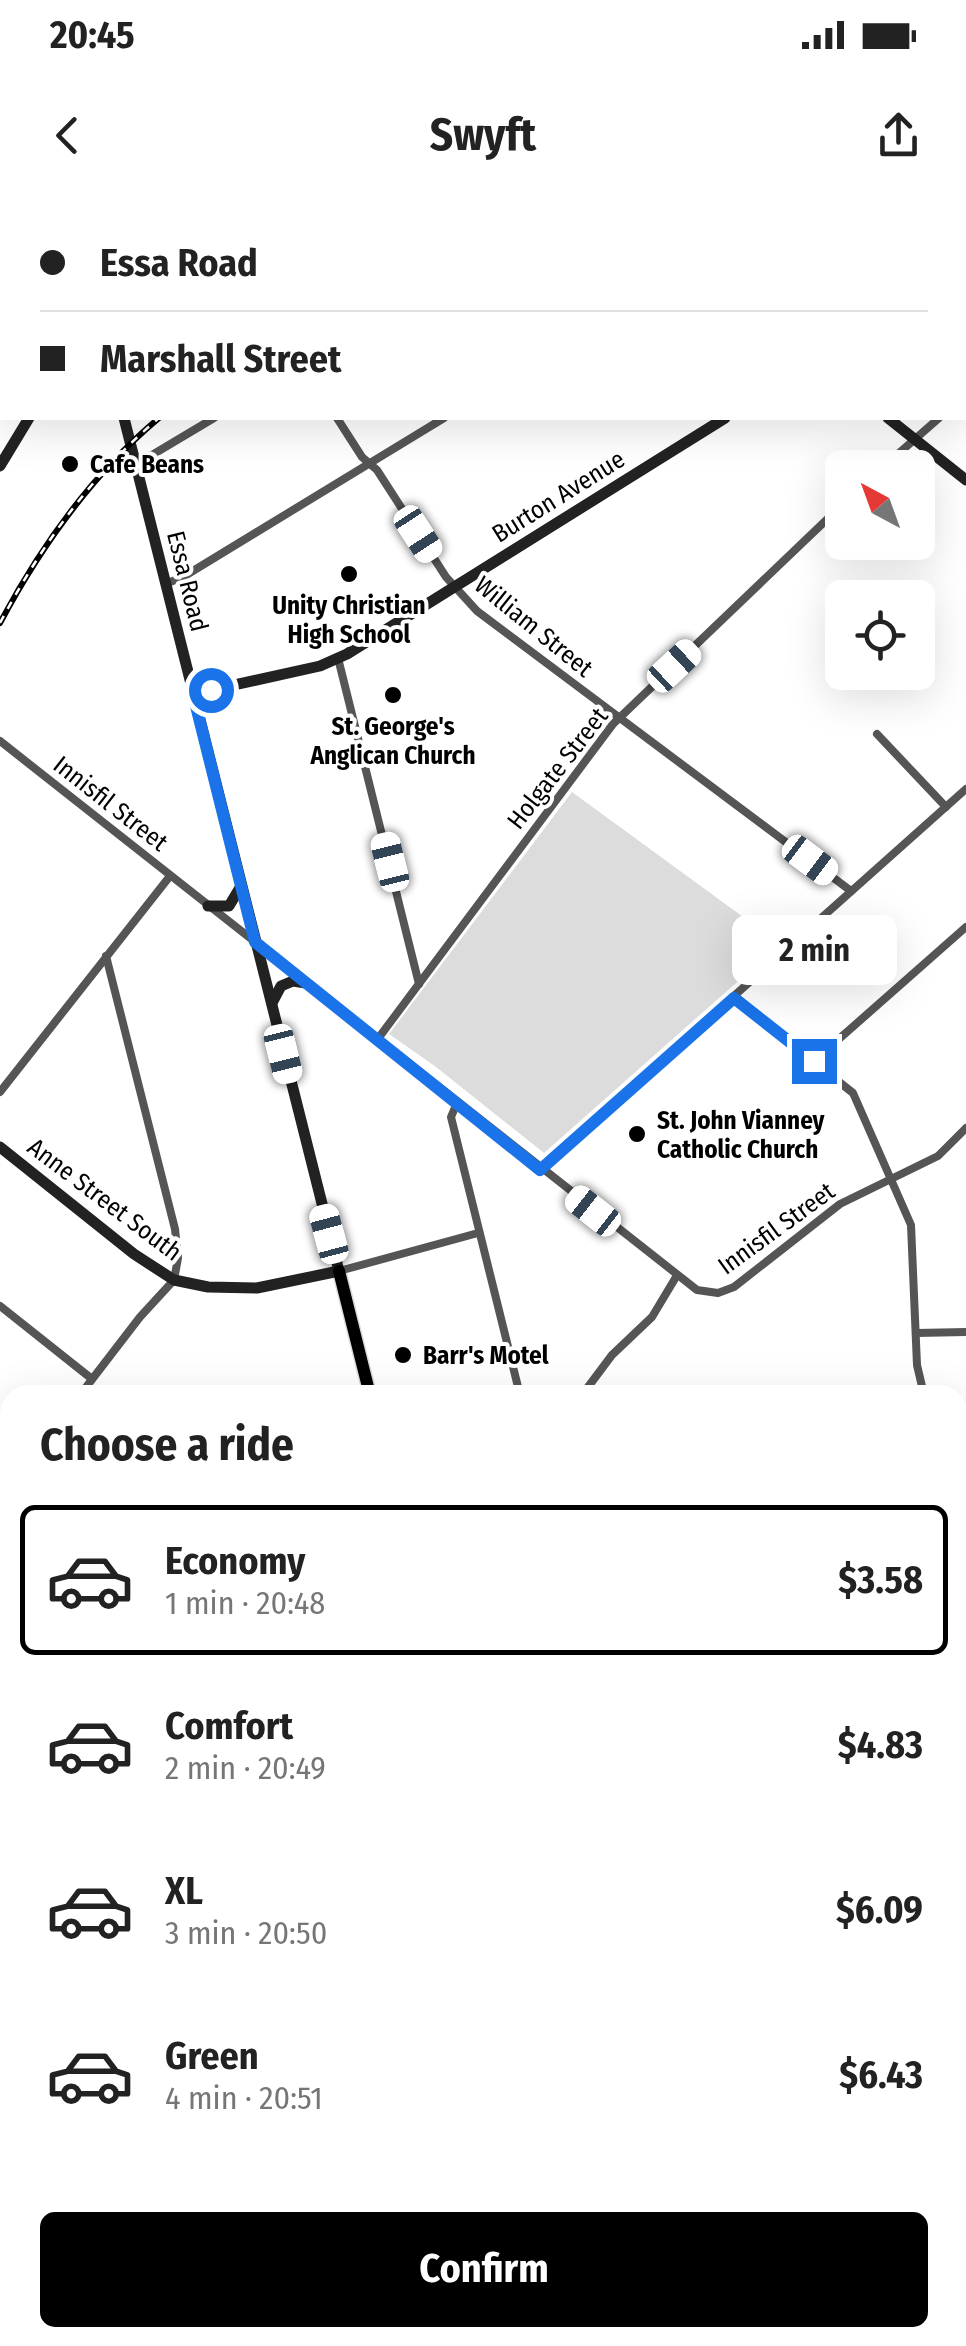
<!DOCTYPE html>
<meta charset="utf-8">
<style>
:root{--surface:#fff;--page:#f6f6f6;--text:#222;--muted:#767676;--line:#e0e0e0;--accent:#000}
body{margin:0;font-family:"Fira Sans Condensed",sans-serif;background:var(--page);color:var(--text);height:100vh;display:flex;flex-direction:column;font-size:38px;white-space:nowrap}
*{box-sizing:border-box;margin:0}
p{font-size:32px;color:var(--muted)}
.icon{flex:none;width:55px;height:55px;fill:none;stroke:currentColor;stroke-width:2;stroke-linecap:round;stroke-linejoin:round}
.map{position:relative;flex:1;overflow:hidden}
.details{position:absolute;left:0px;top:1185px;width:968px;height:962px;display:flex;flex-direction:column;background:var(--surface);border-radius:30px 30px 0 0;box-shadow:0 10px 40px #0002}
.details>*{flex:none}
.guide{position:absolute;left:0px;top:0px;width:968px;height:220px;box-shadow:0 10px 40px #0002;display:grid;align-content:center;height:220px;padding:0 40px;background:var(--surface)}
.needle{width:65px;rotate:319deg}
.controls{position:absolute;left:825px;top:250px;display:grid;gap:20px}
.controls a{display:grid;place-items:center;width:110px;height:110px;border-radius:15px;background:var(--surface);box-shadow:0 10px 40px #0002;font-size:50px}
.end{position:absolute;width:45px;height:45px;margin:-22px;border:12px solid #1a73e8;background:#fff;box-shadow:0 0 0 5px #fff}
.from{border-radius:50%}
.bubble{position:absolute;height:70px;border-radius:15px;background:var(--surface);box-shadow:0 10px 40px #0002;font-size:32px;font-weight:700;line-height:70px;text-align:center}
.car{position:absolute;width:30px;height:60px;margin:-30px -15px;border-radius:12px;box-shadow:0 0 8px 2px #0007;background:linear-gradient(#fff 24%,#345 0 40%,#fff 0 76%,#345 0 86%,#fff 0)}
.guide b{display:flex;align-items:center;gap:35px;height:95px;font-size:38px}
.guide b+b{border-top:2px solid var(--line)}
.guide i{width:25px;height:25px;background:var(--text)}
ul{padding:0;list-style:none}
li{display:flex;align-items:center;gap:30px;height:150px;margin:0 20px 15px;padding:0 20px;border:5px solid transparent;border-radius:15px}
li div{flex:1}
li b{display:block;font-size:38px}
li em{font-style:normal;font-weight:700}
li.selected{border-color:var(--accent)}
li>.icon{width:90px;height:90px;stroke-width:1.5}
h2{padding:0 40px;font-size:45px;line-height:120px}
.primary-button{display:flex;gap:20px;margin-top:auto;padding:20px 40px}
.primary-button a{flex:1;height:115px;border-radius:15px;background:var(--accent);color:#fff;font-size:40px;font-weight:700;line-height:115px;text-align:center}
.status{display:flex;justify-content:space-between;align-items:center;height:70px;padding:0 50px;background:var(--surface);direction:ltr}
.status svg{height:28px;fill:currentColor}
header{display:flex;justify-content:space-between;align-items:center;height:130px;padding:0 40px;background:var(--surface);font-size:45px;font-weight:700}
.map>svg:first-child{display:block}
.green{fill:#dcdcdc}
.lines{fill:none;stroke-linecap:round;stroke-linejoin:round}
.stream{stroke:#a3a3a3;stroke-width:2.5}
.primary-casing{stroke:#dbdbdb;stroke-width:15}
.highway-casing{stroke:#dbdbdb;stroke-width:18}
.street{stroke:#555;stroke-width:8}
.secondary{stroke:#222;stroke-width:11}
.primary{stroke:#000;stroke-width:12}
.highway{stroke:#000;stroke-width:15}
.rail-casing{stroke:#000;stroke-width:6}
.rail{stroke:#fff;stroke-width:2.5;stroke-dasharray:8;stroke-linecap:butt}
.route{stroke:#1a73e8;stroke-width:12}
.poi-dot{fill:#000;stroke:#fff;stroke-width:4}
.labels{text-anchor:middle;stroke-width:8;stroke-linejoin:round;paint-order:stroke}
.poi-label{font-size:25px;font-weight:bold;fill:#000;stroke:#fff;text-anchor:start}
.street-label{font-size:25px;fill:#000;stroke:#fff}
</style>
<div class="status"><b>20:45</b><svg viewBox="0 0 49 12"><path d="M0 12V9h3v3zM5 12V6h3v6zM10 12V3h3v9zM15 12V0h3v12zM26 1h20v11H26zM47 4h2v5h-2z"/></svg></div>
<header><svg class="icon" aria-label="back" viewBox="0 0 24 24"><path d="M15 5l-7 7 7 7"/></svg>Swyft<svg class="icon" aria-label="share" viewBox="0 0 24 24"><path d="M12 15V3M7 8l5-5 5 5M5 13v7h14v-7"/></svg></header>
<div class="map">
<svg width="966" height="2146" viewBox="0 0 966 2146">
<rect width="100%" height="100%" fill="#fff"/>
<polygon class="green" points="572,592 780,744 544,953 436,867 389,834"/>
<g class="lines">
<polyline class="stream" points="35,2 36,0"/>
<defs>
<g id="primary">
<polyline points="339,1071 370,1195"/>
<polyline points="890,2138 896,2146"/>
<polyline points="909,2138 915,2146"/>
</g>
<g id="highway">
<polyline points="0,1744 10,1746"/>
<polyline points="0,1785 10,1787"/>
<polyline points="958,1865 966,1869"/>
<polyline points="958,1888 966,1889"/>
<polyline points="958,1952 966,1953"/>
<polyline points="958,2030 966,2020"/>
<polyline points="940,2138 943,2146"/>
</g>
</defs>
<use href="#primary" class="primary-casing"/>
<use href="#highway" class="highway-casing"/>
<g class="street">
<polyline points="645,0 647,2"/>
<polyline points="565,2 569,0"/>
<polyline points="748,2 751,0"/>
<polyline points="965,189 966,188"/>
<polyline points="337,218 362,257 377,270 446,377 477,411 851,691"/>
<polyline points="134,258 152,255 214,218"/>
<polyline points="882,268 939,218"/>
<polyline points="165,384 183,377 444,218"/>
<polyline points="338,458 419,784"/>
<polyline points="877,534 946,607"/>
<polyline points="0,541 697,1090 718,1093 734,1087 840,1004 938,956 966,928"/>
<polyline points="734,798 853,893 911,1025 917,1165 924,1195"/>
<polyline points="377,840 613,524 842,305"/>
<polyline points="814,861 966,727"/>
<polyline points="0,892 170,676"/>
<polyline points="457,903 451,917 520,1195"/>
<polyline points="540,969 966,589"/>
<polyline points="339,1071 478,1033"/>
<polyline points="0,1106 92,1179"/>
<polyline points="916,1133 966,1132"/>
<polyline points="80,1195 140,1117 174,1080 178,1058 175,1029 106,756"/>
<polyline points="582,1195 612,1155 652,1117 676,1077"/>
<polyline points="958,1258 966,1267"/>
<polyline points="958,1283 966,1275"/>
<polyline points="0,1297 10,1284"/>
<polyline points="958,1487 966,1477"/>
<polyline points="958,1568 966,1568"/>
</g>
<g class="secondary">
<polyline points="163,2 165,0"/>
<polyline points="932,2 934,0"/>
<polyline points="0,83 2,83"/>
<polyline points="888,218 966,280"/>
<polyline points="0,266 29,218"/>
<polyline points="193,494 320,466 347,454 725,218"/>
<polyline points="208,706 229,706 241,686"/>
<polyline points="272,803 281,786 293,781 306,783"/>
<polyline points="0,947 134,1054 174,1080 208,1087 257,1088 339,1071 124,218"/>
<polyline points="958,1818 966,1825"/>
</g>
<use href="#primary" class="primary"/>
<use href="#highway" class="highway"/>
<defs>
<g id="rail">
<polyline points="515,2 519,0"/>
<path d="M0 423C41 346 91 275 159 218"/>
</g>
</defs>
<use href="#rail" class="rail-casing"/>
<use href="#rail" class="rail"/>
</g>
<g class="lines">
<polyline class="route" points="211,490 193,494 255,742 540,970 734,798 814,861"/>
</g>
<g class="poi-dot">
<circle cx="70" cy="264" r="10"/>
<circle cx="349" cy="374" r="10"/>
<circle cx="393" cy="495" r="10"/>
<circle cx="637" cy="934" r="10"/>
<circle cx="403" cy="1155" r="10"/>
</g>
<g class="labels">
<g class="poi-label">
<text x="90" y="273">Cafe Beans</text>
<text x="349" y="414" text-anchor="middle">Unity Christian<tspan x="349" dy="29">High School</tspan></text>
<text x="393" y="535" text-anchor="middle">St. George's<tspan x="393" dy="29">Anglican Church</tspan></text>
<text x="657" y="929">St. John Vianney<tspan x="657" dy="29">Catholic Church</tspan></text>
<text x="423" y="1164">Barr's Motel</text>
</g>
<g class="street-label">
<text transform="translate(558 296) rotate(-32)" y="9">Burton Avenue</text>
<text transform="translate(188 381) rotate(76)" y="9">Essa Road</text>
<text transform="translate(534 426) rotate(39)" y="9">William Street</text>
<text transform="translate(557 568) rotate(-52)" y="9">Holgate Street</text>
<text transform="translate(111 603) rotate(38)" y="9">Innisfil Street</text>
<text transform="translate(105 999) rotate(37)" y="9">Anne Street South</text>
<text transform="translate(776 1028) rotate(-36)" y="9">Innisfil Street</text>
</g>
</g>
</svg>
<div class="controls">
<a><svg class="needle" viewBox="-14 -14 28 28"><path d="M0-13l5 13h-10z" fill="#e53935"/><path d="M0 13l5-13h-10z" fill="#767676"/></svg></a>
<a><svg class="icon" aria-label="locate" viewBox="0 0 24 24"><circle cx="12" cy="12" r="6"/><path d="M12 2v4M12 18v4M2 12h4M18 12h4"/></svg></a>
</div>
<i class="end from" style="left:211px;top:490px"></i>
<i class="end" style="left:814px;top:861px"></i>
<div class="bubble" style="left:732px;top:715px;width:165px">2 min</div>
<i class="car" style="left:418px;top:334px;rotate:147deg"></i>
<i class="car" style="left:674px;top:466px;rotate:47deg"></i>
<i class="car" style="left:810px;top:660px;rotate:127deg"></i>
<i class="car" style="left:390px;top:662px;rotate:346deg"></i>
<i class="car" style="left:283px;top:854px;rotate:166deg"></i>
<i class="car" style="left:593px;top:1011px;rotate:308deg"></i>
<i class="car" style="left:329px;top:1034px;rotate:345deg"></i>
<div class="guide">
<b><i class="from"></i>Essa Road</b>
<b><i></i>Marshall Street</b>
</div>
<section class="details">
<h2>Choose a ride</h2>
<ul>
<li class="selected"><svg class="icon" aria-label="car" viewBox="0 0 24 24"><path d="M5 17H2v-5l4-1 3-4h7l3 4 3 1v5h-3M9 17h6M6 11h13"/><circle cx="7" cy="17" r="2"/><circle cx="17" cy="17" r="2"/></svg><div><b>Economy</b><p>1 min · 20:48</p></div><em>$3.58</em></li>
<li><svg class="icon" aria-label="car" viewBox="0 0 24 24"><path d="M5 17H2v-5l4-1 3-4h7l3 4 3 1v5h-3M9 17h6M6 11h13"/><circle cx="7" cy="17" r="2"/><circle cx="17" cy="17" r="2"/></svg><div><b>Comfort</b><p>2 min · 20:49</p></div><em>$4.83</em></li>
<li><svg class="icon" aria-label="car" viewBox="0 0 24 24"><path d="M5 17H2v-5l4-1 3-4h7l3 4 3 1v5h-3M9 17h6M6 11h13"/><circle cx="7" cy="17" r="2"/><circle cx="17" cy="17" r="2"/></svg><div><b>XL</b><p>3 min · 20:50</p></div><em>$6.09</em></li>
<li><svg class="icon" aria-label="car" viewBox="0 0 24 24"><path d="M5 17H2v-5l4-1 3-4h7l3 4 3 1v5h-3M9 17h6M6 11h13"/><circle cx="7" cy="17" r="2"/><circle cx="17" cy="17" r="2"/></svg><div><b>Green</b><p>4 min · 20:51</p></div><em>$6.43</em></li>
</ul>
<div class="primary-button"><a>Confirm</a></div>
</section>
</div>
